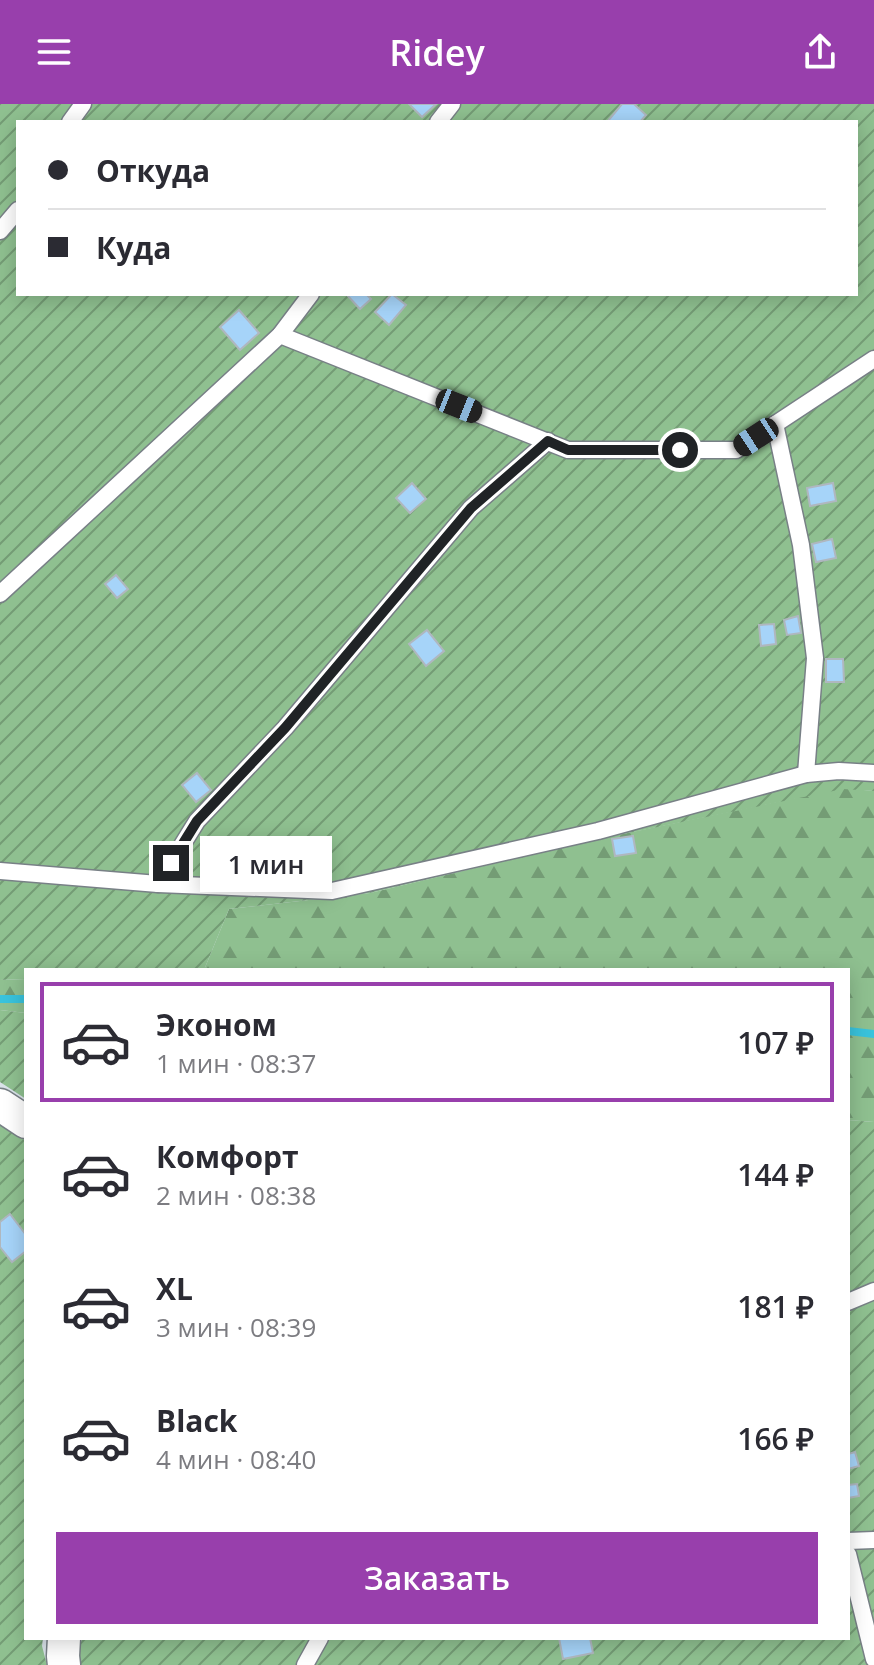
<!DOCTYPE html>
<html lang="ru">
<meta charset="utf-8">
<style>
:root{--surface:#fff;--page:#f7f7f7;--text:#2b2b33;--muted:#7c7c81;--line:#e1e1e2;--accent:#983fac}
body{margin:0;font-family:"Open Sans",sans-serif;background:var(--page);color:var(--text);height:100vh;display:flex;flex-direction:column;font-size:30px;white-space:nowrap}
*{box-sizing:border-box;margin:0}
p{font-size:26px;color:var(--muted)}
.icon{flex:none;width:44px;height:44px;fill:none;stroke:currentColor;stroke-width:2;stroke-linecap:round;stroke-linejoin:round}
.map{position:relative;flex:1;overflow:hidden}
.side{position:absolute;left:24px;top:864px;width:826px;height:672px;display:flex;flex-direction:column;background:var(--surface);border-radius:0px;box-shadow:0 4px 20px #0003}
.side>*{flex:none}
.top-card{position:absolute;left:16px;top:16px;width:842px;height:176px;border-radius:0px;box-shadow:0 4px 20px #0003;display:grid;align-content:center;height:176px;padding:0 32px;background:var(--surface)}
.end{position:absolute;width:36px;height:36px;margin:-18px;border:10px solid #202326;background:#fff;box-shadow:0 0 0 4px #fff}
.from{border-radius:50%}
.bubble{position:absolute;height:56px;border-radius:0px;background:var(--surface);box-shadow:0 4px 20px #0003;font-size:26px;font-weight:600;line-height:56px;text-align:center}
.car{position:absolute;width:24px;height:48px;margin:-24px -12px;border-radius:10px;box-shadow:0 0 6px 2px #0007;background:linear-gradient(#222 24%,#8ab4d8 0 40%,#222 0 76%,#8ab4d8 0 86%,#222 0)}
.top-card b{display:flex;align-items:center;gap:28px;height:76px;font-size:30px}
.top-card b+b{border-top:2px solid var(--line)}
.top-card i{width:20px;height:20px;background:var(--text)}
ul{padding:14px 0 0;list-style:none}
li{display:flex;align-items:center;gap:24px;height:120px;margin:0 16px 12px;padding:0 16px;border:4px solid transparent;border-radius:0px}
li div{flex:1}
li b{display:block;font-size:30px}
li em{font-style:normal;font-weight:600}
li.on{border-color:var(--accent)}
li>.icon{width:72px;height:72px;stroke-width:1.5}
.primary-button{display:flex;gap:16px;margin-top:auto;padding:16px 32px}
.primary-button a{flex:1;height:92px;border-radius:0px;background:var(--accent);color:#fff;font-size:32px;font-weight:600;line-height:92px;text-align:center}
header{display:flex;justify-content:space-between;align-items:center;height:104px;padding:0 32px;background:var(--accent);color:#fff;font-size:36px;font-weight:600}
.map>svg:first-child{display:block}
.forest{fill:url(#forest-firs)}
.garden{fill:url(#garden-furrows);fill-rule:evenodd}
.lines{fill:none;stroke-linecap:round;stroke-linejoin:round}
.stream{stroke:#39c3dc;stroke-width:8}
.building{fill:#a6d4f9;stroke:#afb7bf;stroke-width:2}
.service-casing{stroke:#788086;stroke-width:19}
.minor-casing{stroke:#788086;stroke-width:35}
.service{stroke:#fff;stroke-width:16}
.minor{stroke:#fff;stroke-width:32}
.route{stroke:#202326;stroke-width:10}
</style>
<header><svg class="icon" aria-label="menu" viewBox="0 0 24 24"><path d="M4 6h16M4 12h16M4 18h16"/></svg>Ridey<svg class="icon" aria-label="share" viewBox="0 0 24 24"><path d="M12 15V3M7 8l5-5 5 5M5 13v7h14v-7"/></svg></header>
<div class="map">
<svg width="874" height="1561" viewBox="0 0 874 1561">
<defs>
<pattern id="forest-firs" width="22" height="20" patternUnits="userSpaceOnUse" patternTransform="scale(2)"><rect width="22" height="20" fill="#8fc090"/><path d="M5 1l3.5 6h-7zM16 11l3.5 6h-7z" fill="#749c75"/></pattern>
<pattern id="garden-furrows" width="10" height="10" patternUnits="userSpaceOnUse" patternTransform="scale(2)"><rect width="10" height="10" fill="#8fc090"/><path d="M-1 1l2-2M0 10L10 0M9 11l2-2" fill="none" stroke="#749c75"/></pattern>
</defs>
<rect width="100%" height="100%" fill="#dae3ea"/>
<g class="forest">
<polygon points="843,684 874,687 874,1018 848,1016 848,866 204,866 229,805 370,789 589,737"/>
<polygon points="26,875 26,909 0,906 0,876"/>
</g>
<g class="garden">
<path d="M0 0H874V687L843 685 589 737 370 789 229 805 204 866H26V875L0 876ZM18 18H856V190H18Z"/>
<polygon points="0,906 26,909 26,995 0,978"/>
<polygon points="848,1016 874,1018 874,1561 81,1561 78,1550 82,1534 848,1534"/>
<polygon points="0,1019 26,1037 26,1534 43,1534 42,1542 47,1561 0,1561"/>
</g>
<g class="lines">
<g class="stream">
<polyline points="0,895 26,895"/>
<polyline points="848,927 874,930"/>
</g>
</g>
<g class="building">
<polygon points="409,0 436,0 422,13"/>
<polygon points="622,0 634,0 646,11 640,18 607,18"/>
<polygon points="346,190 366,190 371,195 360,205"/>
<polygon points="392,190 406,201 389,221 375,208"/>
<polygon points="239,206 259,229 240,246 220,223"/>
<polygon points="412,379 426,395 410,409 396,394"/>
<polygon points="833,379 836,397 810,402 807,384"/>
<polygon points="832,435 836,454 816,458 812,440"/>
<polygon points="116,471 128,485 117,494 105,480"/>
<polygon points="798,512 801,529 787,531 784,516"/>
<polygon points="774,520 776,540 761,542 759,521"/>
<polygon points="427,526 444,547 426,562 409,540"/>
<polygon points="826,555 843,555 844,578 826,578"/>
<polygon points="197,669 211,686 196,698 182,681"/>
<polygon points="633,732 636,749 615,752 612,735"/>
<polygon points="10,1110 26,1131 26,1147 12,1158 0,1143 0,1118"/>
<polygon points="855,1348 859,1362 848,1365 848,1350"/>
<polygon points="857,1380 859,1392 848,1394 848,1381"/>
<polygon points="559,1534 590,1534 593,1549 563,1555"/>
</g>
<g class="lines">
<defs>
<g id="service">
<polyline points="70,18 83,0"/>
<polyline points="438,18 452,0"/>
<polyline points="0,127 18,106"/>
<polyline points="280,231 568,346 736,346 874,255"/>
<polyline points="775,320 801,441 815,554 806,670"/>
<polyline points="0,490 280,231 311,190"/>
<polyline points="0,767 158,780 332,787 598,727 806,670 839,667 874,669"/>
<polyline points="158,780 197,717 285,624 471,404 548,337"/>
<polyline points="848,1198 874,1187"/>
<polyline points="848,1437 874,1436"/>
<polyline points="848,1450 874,1555"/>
<polyline points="305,1561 320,1534"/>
</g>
<g id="minor">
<polyline points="0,1001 26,1018"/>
<polyline points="64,1534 63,1552 64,1561"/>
</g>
</defs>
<use href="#service" class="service-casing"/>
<use href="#minor" class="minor-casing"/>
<use href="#service" class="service"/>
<use href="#minor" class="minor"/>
</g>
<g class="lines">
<polyline class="route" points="171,759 197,717 285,624 471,404 548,337 568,346 680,346"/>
</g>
</svg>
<i class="end from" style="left:680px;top:346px"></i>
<i class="end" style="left:171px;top:759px"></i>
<div class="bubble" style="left:200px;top:732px;width:132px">1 мин</div>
<i class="car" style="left:459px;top:302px;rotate:112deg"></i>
<i class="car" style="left:756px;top:333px;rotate:237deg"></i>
<div class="top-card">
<b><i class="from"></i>Откуда</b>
<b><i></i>Куда</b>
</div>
<section class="side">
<ul>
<li class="on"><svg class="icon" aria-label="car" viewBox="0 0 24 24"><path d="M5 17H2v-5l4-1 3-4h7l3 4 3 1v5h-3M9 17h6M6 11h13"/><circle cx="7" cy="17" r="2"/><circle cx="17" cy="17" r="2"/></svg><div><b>Эконом</b><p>1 мин · 08:37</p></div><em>107 ₽</em></li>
<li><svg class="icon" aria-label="car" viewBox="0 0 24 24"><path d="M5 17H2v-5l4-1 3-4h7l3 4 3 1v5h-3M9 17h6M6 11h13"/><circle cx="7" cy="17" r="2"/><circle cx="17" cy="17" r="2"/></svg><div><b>Комфорт</b><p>2 мин · 08:38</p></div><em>144 ₽</em></li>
<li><svg class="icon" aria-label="car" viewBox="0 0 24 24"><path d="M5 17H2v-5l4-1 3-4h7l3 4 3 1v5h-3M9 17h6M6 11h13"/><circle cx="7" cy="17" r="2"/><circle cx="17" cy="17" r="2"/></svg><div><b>XL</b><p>3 мин · 08:39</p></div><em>181 ₽</em></li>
<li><svg class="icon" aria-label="car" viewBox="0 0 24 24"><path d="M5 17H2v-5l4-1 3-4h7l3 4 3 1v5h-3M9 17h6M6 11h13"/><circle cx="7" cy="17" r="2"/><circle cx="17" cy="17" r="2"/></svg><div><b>Black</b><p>4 мин · 08:40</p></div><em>166 ₽</em></li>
</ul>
<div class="primary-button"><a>Заказать</a></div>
</section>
</div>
